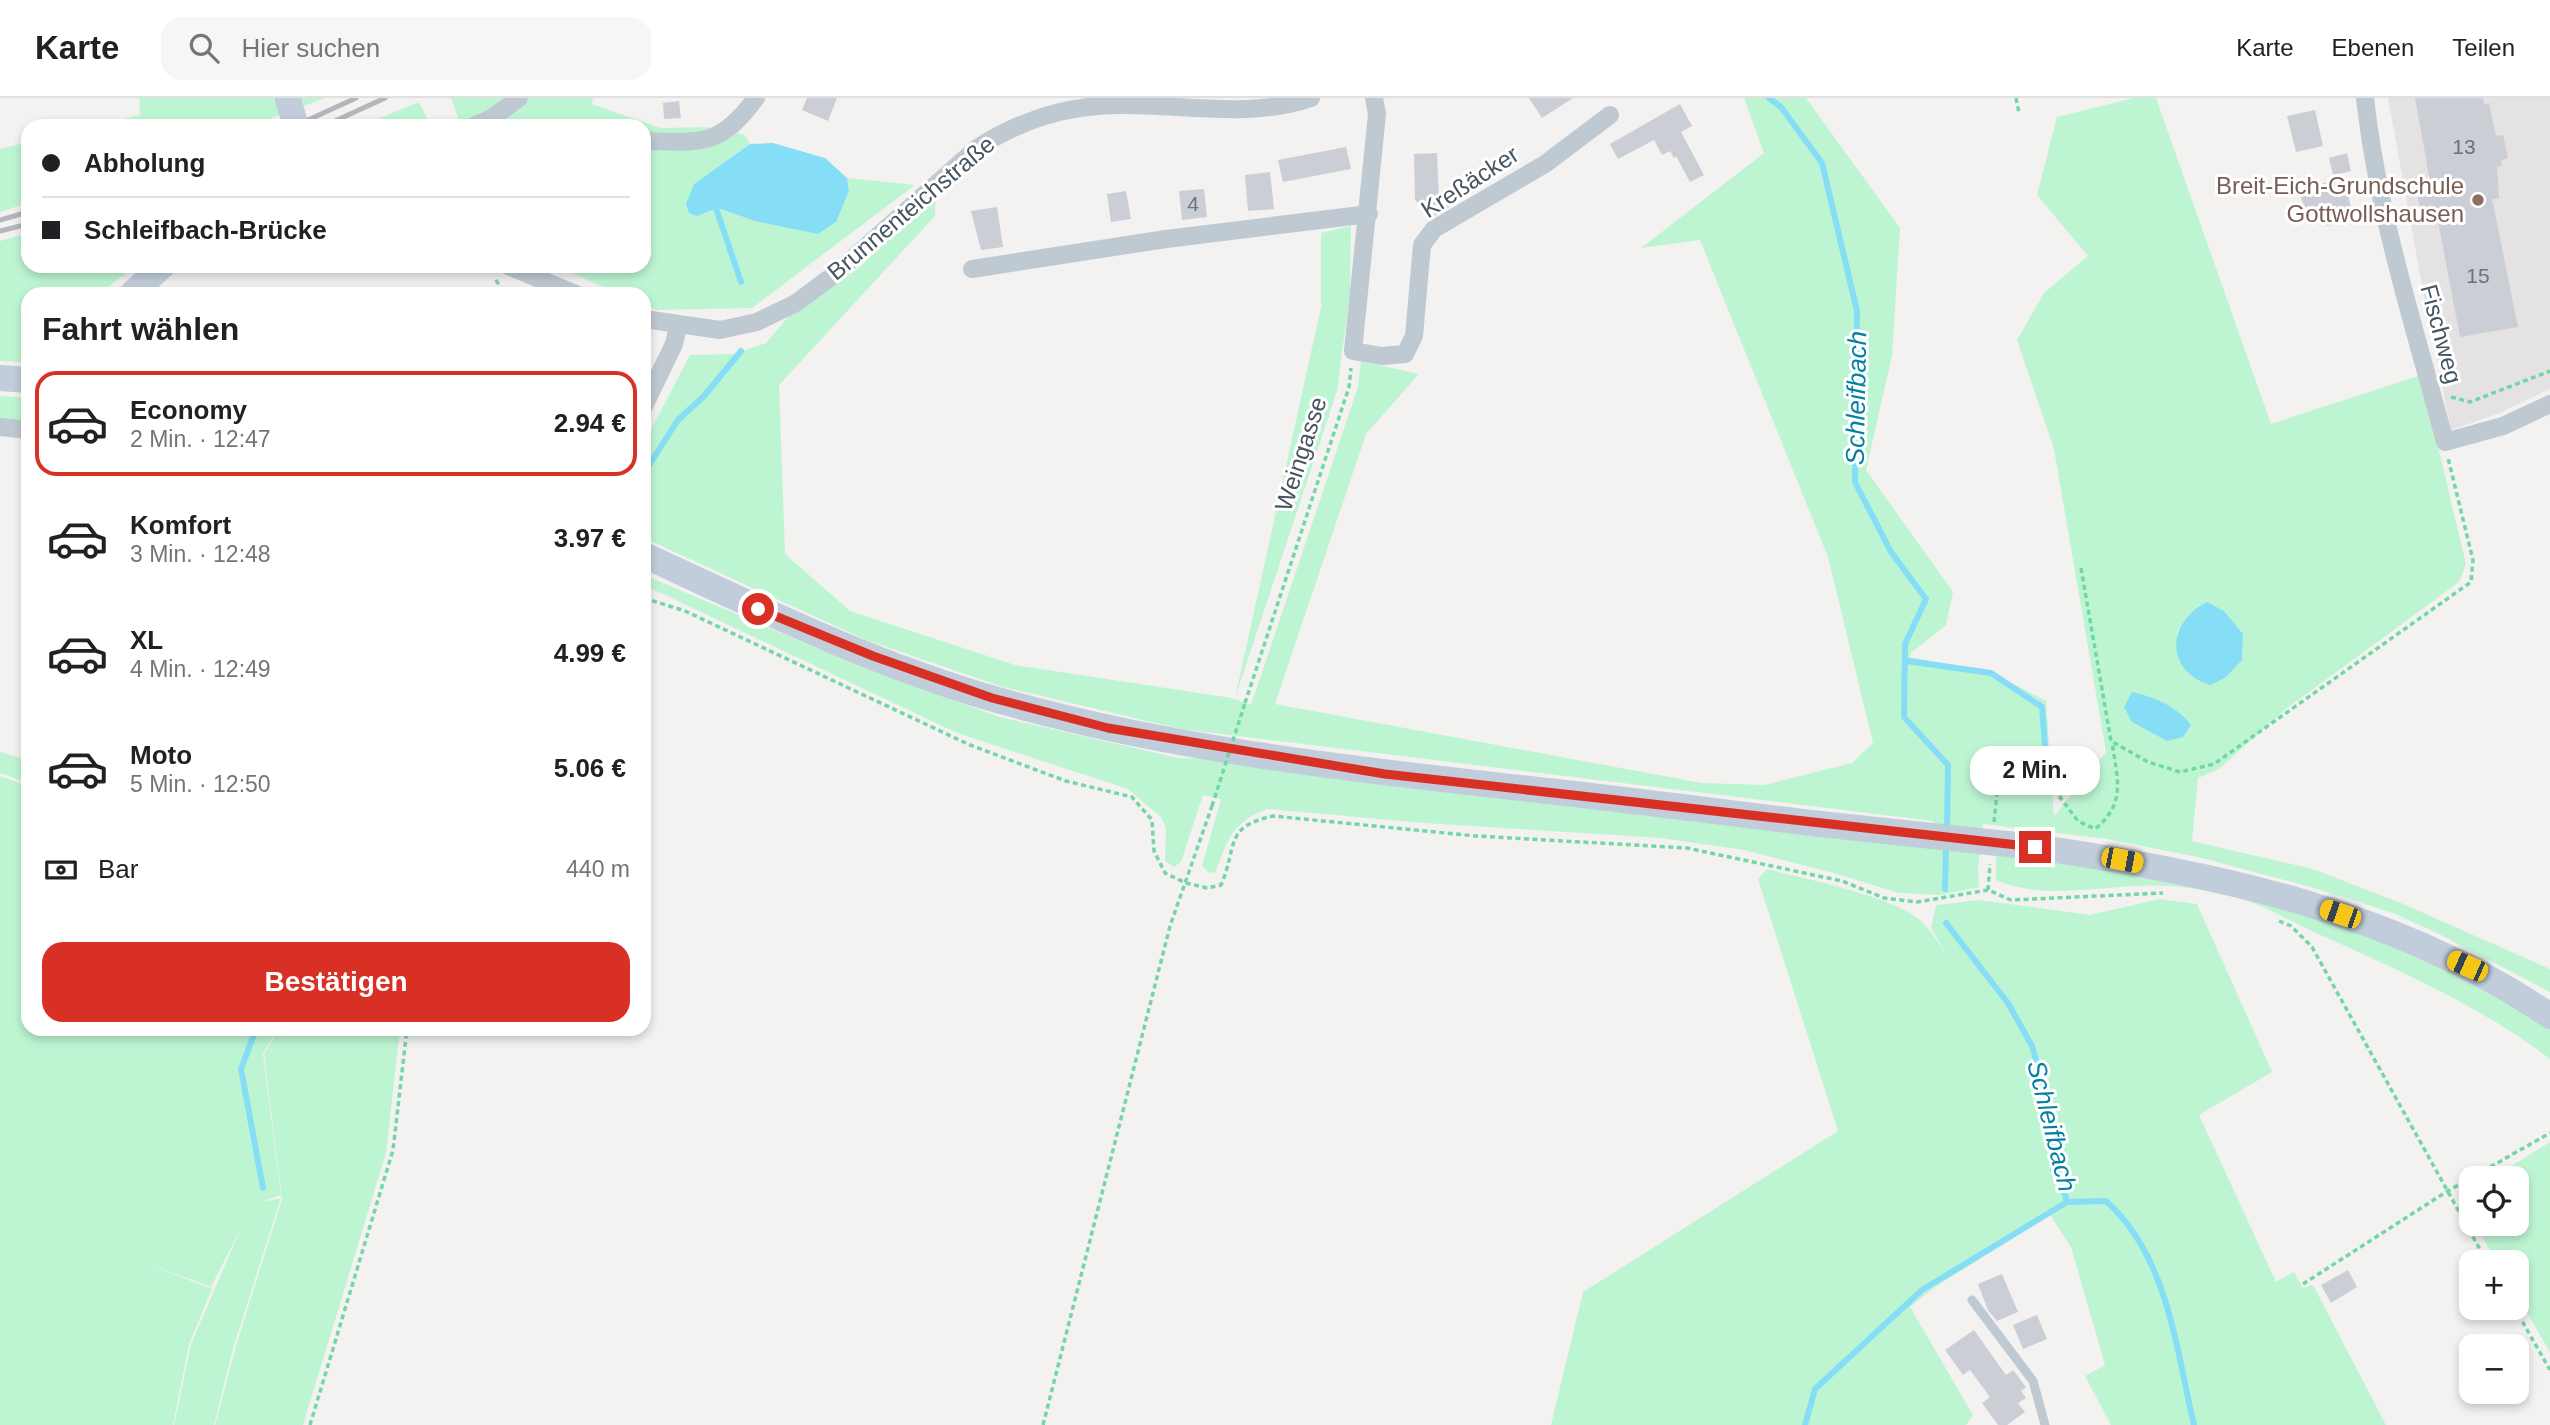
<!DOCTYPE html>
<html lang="de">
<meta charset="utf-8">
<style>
:root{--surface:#fff;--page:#f6f6f6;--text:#202124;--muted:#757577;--line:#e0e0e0;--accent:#d93025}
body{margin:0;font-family:Helvetica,sans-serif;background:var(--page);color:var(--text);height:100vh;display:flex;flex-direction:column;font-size:26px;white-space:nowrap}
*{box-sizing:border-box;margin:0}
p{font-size:23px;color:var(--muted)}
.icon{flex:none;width:38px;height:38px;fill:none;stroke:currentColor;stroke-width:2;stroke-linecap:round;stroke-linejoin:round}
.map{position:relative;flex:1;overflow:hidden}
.side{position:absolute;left:21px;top:189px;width:630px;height:749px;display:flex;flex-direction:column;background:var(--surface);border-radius:21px;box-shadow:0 4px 10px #0003}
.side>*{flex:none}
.hud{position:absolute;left:21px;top:21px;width:630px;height:154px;border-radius:21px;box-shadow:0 4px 10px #0003;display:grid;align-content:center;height:154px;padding:0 21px;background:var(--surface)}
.buttons{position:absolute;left:2459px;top:1068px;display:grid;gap:14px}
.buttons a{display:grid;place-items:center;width:70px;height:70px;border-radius:14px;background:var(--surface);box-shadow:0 4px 10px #0003;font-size:35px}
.end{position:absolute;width:32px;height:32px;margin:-16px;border:9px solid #d93025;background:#fff;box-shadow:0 0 0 4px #fff}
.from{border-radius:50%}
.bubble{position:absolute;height:49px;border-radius:21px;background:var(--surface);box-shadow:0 4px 10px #0003;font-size:23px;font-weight:600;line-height:49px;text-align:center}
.car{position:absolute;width:21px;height:42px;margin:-21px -10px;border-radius:9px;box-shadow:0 0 5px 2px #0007;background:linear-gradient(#f5c518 24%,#345 0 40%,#f5c518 0 76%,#345 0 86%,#f5c518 0)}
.hud b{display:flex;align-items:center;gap:24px;height:66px;font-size:26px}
.hud b+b{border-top:2px solid var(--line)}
.hud i{width:18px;height:18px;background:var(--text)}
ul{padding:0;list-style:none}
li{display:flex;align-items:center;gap:21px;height:105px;margin:0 14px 10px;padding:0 7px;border:4px solid transparent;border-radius:21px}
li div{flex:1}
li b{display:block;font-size:26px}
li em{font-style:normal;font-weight:600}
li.current{border-color:var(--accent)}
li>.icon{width:63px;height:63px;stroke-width:1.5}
h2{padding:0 21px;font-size:32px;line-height:84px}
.pay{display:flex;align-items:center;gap:18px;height:77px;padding:0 21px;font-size:26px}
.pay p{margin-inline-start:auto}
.cta{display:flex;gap:14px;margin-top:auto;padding:14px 21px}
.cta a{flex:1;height:80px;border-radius:21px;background:var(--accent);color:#fff;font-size:28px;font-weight:600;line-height:80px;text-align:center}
header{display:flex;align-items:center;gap:42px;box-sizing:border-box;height:98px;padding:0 35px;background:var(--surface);border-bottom:2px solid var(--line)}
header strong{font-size:33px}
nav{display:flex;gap:38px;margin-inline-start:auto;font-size:24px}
.search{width:490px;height:63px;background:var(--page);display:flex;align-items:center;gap:18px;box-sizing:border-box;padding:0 24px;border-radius:21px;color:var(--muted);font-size:26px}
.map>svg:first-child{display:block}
.education{fill:#e5e2e3}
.green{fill:#bdf5d3;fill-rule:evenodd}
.water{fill:#86def6}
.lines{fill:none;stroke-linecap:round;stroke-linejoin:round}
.stream{stroke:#86def6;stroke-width:6}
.building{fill:#cbced4}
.path{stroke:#71d7a5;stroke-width:3.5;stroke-dasharray:5 3.5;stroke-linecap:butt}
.lane{stroke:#bec9d2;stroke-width:9}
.street{stroke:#bec9d2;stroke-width:18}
.secondary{stroke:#c1cdda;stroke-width:26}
.rail{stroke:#b3b7bd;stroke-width:5}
.path-bridge{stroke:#71d7a5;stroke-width:3.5;stroke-dasharray:5 3.5;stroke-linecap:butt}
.secondary-bridge{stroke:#c1cdda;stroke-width:26}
.route{stroke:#d93025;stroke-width:9}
.education-dot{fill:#8d6e63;stroke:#fff;stroke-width:2.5}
.labels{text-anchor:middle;stroke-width:6;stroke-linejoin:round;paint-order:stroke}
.number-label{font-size:21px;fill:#68737e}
.street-label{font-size:24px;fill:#475562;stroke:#fff}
.education-label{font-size:24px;fill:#785e54;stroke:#fff;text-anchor:end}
.water-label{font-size:26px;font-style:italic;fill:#0380a2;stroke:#fff}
</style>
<header>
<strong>Karte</strong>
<div class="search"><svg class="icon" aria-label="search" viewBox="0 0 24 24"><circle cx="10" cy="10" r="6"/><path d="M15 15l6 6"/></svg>Hier suchen</div>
<nav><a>Karte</a><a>Ebenen</a><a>Teilen</a></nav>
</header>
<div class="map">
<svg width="2550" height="1327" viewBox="0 0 2550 1327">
<rect width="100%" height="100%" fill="#f4f1f1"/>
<polygon class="education" points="2388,0 2550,0 2550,291 2500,315 2451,332 2425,204"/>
<g class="green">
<polygon points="139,0 325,0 250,28 95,28 140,17"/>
<polygon points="451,0 593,0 592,6 661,30 705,29 745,37 750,46 694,86 716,110 755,123 836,123 849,93 847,80 915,87 752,210 658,212 644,206 644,196 620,196 556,168 644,168 644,28 461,28"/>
<path d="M1744 0H1806L1900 130 1892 258 1866 372 1953 494 1946 527 1911 555 1910 559 1989 573 2046 603 2054 718 2106 654 2054 351 2017 242 2044 195 2088 158 2037 97 2057 19 2133 0H2156L2271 326 2421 277 2466 466 2459 484 2286 611 2219 671 2198 680 2192 743 2313 771 2401 805 2550 871V894L2437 835 2393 815 2311 789 2202 760 2107 741 1983 726 1978 771 1979 789 1940 797 1899 795 1830 774 1744 752 1660 740 1425 725 1267 711C1231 725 1229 740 1215 775L1208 774 1202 768 1221 701 1203 697 1181 764 1174 769 1165 763 1166 730 1161 719 1128 691 957 635 644 487V477L864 570 1000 619 1178 660 1235 661 1937 749 1933 723 1181 631 1003 589 866 542 644 440V345L690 257 734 256 766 245 789 218 858 171 936 94 935 118 779 287 785 456 850 513 1015 567 1232 600 1251 607 1358 289 1361 263 1419 276 1366 336 1275 606 1702 685 1764 687 1852 665 1873 645 1828 459 1700 142 1641 150 1764 55ZM2207 505 2224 514 2243 536 2242 562 2177 535C2184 520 2191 512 2207 505Z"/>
<polygon points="419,4 431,28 360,28"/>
<polygon points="28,44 28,105 0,114 0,51"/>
<polygon points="1351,128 1350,195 1337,293 1235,600 1321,209 1321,135"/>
<polygon points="28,135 28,168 136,168 105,191 103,196 28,196 28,264 0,263 0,143"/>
<polygon points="0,298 28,300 28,324 0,322"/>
<polygon points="0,654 28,662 28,685 0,675"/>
<polygon points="0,678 28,688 28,931 277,931 263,956 281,1097 261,1104 281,1100 234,1247 214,1327 174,1327 191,1246 242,1128 211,1189 132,1160 212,1191 189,1246 173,1327 0,1327"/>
<path d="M1996 757 2165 778 2284 809 2435 862 2550 928V961C2483 909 2392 869 2316 835 2295 825 2274 813 2253 805 2235 797 2189 789 2170 788 2112 784 2049 805 1996 782Z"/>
<path d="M1767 771C1806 781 1881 796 1913 817 1929 827 1938 845 1948 859L1931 830 1936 807 1980 802 2090 817 2159 801 2197 806 2272 974 2199 1017 2276 1184 2294 1174 2303 1190 2313 1187 2386 1327H2111L2085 1278 2105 1267 2071 1149 2050 1117 1935 1189 1910 1209 1973 1317 1966 1327H1551L1583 1194 1838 1033 1758 781Z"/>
<polygon points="279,931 400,931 386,1055 303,1327 215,1327 236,1248 282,1101 264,956"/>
<polygon points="2550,1044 2550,1254 2517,1197 2516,1164 2497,1164 2474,1125 2516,1125 2516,1080 2492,1080"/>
</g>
<g class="water">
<polygon points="773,45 825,60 847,80 849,93 836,124 818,136 755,123 717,110 697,118 689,115 686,106 694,86 750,46"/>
<path d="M2207 504 2224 513 2243 536 2242 562 2225 580 2210 587C2165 573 2166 524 2207 504Z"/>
<path d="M2132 594C2156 600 2175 607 2191 627L2183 639 2167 643 2132 624 2124 609Z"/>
</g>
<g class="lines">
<g class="stream">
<polyline points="1769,0 1781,9 1822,65 1857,213 1855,384 1891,454 1926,501 1905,546 1904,619 1948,667 1947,733"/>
<polyline points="722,104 716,110 741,184"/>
<polyline points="644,375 678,322 704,298 741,253"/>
<polyline points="1907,563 1991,575 2042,609 2048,686"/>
<polyline points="1945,791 1946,747"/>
<path d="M1946 825 2008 905 2032 948 2044 989 2052 1051 2067 1104 2106 1103C2168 1158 2176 1251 2194 1327"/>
<polyline points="256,931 241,971 263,1090"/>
<polyline points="1805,1327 1815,1291 1922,1192 2067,1104"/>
</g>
</g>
<g class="building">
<polygon points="807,0 837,0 828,23 802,12"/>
<polygon points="1529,0 1573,0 1542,20"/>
<polygon points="2415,0 2483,0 2484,7 2489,5 2496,38 2503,37 2508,60 2501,62 2502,68 2497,69 2499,100 2492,101 2518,229 2460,239 2438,123 2423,126 2416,89 2430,83"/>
<polygon points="679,3 681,20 664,21 663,5"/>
<polygon points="1680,6 1692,28 1681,34 1704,77 1690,84 1676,58 1674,60 1670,53 1662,57 1654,42 1618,61 1610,46"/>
<polygon points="2315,12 2323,48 2296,54 2287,18"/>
<polygon points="1346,49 1351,71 1283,84 1278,62"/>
<polygon points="1437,55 1439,100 1449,94 1455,105 1428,122 1415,101 1414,56"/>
<polygon points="2347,55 2351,73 2333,77 2329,60"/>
<polygon points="1270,74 1274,111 1248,113 1245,77"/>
<polygon points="2344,80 2354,122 2327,128 2323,111 2307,116 2300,97 2318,90 2317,87"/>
<polygon points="1204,91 1207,119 1182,122 1179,93"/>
<polygon points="1126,93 1131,121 1111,124 1107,96"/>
<polygon points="997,109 1003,149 981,152 971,113"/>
<polygon points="2348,1172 2357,1189 2331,1205 2321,1187"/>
<polygon points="2002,1176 2018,1214 1997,1223 1988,1212 1978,1186"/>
<polygon points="2037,1217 2047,1241 2023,1251 2013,1227"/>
<polygon points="1974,1232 2006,1277 2013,1272 2026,1289 2021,1293 2026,1300 2018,1305 2025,1314 2007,1327 1998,1327 1982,1305 1990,1299 1970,1272 1963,1277 1945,1252"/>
</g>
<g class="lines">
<g class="path">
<polyline points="2016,0 2019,15"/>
<polyline points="496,182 502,192 514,196"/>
<polyline points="2451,299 2470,304 2550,273"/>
<polyline points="2081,470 2111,643 2148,664 2180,674 2214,666 2471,484 2473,462 2448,360"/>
<path d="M644 500 685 513 970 647 1066 683 1132 699 1152 722 1154 753 1165 775 1186 785 1207 790 1221 787C1238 748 1223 729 1273 718L1476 738 1687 750 1842 783 1884 800 1917 804 1988 792 2011 802 2163 795"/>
<polyline points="1245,605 1349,289 1351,270"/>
<path d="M1994 724 1998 686 2056 694 2078 723 2095 731C2127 705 2117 680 2112 644"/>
<polyline points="1988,792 1990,766"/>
<polyline points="2279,823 2291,828 2312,849 2487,1164"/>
<polyline points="2303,1186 2446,1094 2550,1035"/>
<polyline points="2514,1209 2550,1272"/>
<polyline points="310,1327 393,1052 407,931"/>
<polyline points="1043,1327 1170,828 1212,708"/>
</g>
<polyline class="lane" points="1972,1202 2033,1283 2045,1327"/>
<g class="street">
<polyline points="1374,0 1377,16 1353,253 1382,258 1405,256 1414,238 1422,147 1434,131 1545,66 1610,17"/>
<path d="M2365 0C2378 118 2415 230 2445 344L2503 328 2550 306"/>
<polyline points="474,28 492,20 519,0"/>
<path d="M644 43C701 44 719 50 756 0"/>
<polyline points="508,168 576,196"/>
<polyline points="972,171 1166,141 1369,116"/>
<path d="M644 221 720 232 757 224 796 205 835 176 977 50C1021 22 1066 7 1119 7 1182 6 1250 21 1311 0"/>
<polyline points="644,308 674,246 678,228"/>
<polyline points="0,329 28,332"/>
</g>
<g class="secondary">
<polyline points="132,196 162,168"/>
<polyline points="0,280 28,282"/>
<path d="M644 457C758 510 873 566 994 601 1174 653 1361 672 1547 693 1638 703 1729 715 1820 726"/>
<path d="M2035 749C2215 775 2398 814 2550 918"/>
</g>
<g class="rail">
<polyline points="295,28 356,0"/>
<polyline points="324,28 385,0"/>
<polyline points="0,122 28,114"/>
<polyline points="0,133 28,126"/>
</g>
<polyline class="path-bridge" points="1212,708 1245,605"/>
<g class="secondary-bridge">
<polyline points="288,2 296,28"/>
<polyline points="1820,726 2035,749"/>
</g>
</g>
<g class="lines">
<polyline class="route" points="758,511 873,558 992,600 1108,630 1385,676 2035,749"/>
</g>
<circle class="education-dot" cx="2478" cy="102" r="7"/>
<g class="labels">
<g class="number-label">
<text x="2464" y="56">13</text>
<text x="1193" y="113">4</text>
<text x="2478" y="185">15</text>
</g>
<g class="street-label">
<text transform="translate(1470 84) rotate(-33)" y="8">Kreßäcker</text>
<text transform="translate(911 110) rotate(-40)" y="8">Brunnenteichstraße</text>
<text transform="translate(2441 236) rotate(75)" y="8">Fischweg</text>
<text transform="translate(1301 356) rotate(-72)" y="8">Weingasse</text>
</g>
<g class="education-label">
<text x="2464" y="96">Breit-Eich-Grundschule<tspan x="2464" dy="28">Gottwollshausen</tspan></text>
</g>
<g class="water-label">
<text transform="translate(1856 300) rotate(-89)" y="9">Schleifbach</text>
<text transform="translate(2052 1028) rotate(76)" y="9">Schleifbach</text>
</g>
</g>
</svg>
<div class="buttons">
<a><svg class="icon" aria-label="locate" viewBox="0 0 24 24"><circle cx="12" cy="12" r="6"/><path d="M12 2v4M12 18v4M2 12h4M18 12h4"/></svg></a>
<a>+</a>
<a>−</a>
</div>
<i class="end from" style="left:758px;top:511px"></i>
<i class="end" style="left:2035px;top:749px"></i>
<div class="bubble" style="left:1970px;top:648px;width:130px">2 Min.</div>
<i class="car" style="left:2122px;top:762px;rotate:101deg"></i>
<i class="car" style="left:2340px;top:816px;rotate:289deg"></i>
<i class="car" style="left:2467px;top:868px;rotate:294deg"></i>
<div class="hud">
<b><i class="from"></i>Abholung</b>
<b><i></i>Schleifbach-Brücke</b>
</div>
<section class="side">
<h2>Fahrt wählen</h2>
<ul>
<li class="current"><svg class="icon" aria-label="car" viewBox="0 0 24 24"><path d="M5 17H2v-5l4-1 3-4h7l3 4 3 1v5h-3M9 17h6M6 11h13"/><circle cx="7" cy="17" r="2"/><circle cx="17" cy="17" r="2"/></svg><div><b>Economy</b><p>2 Min. · 12:47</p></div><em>2.94 €</em></li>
<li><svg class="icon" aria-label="car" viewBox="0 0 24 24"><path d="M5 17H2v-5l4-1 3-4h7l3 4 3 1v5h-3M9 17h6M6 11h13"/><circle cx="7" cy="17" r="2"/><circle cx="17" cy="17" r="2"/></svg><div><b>Komfort</b><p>3 Min. · 12:48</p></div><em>3.97 €</em></li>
<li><svg class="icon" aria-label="car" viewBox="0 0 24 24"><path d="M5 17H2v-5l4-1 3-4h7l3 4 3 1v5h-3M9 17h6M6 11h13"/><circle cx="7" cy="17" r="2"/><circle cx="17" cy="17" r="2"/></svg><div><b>XL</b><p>4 Min. · 12:49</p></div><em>4.99 €</em></li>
<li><svg class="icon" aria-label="car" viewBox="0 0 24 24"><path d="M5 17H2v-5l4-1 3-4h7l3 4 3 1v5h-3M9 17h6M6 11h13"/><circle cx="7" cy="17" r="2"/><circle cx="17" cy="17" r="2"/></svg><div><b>Moto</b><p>5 Min. · 12:50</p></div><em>5.06 €</em></li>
</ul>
<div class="pay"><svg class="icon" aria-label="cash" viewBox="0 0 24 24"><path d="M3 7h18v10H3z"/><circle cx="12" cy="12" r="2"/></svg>Bar<p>440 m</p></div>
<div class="cta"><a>Bestätigen</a></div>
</section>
</div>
